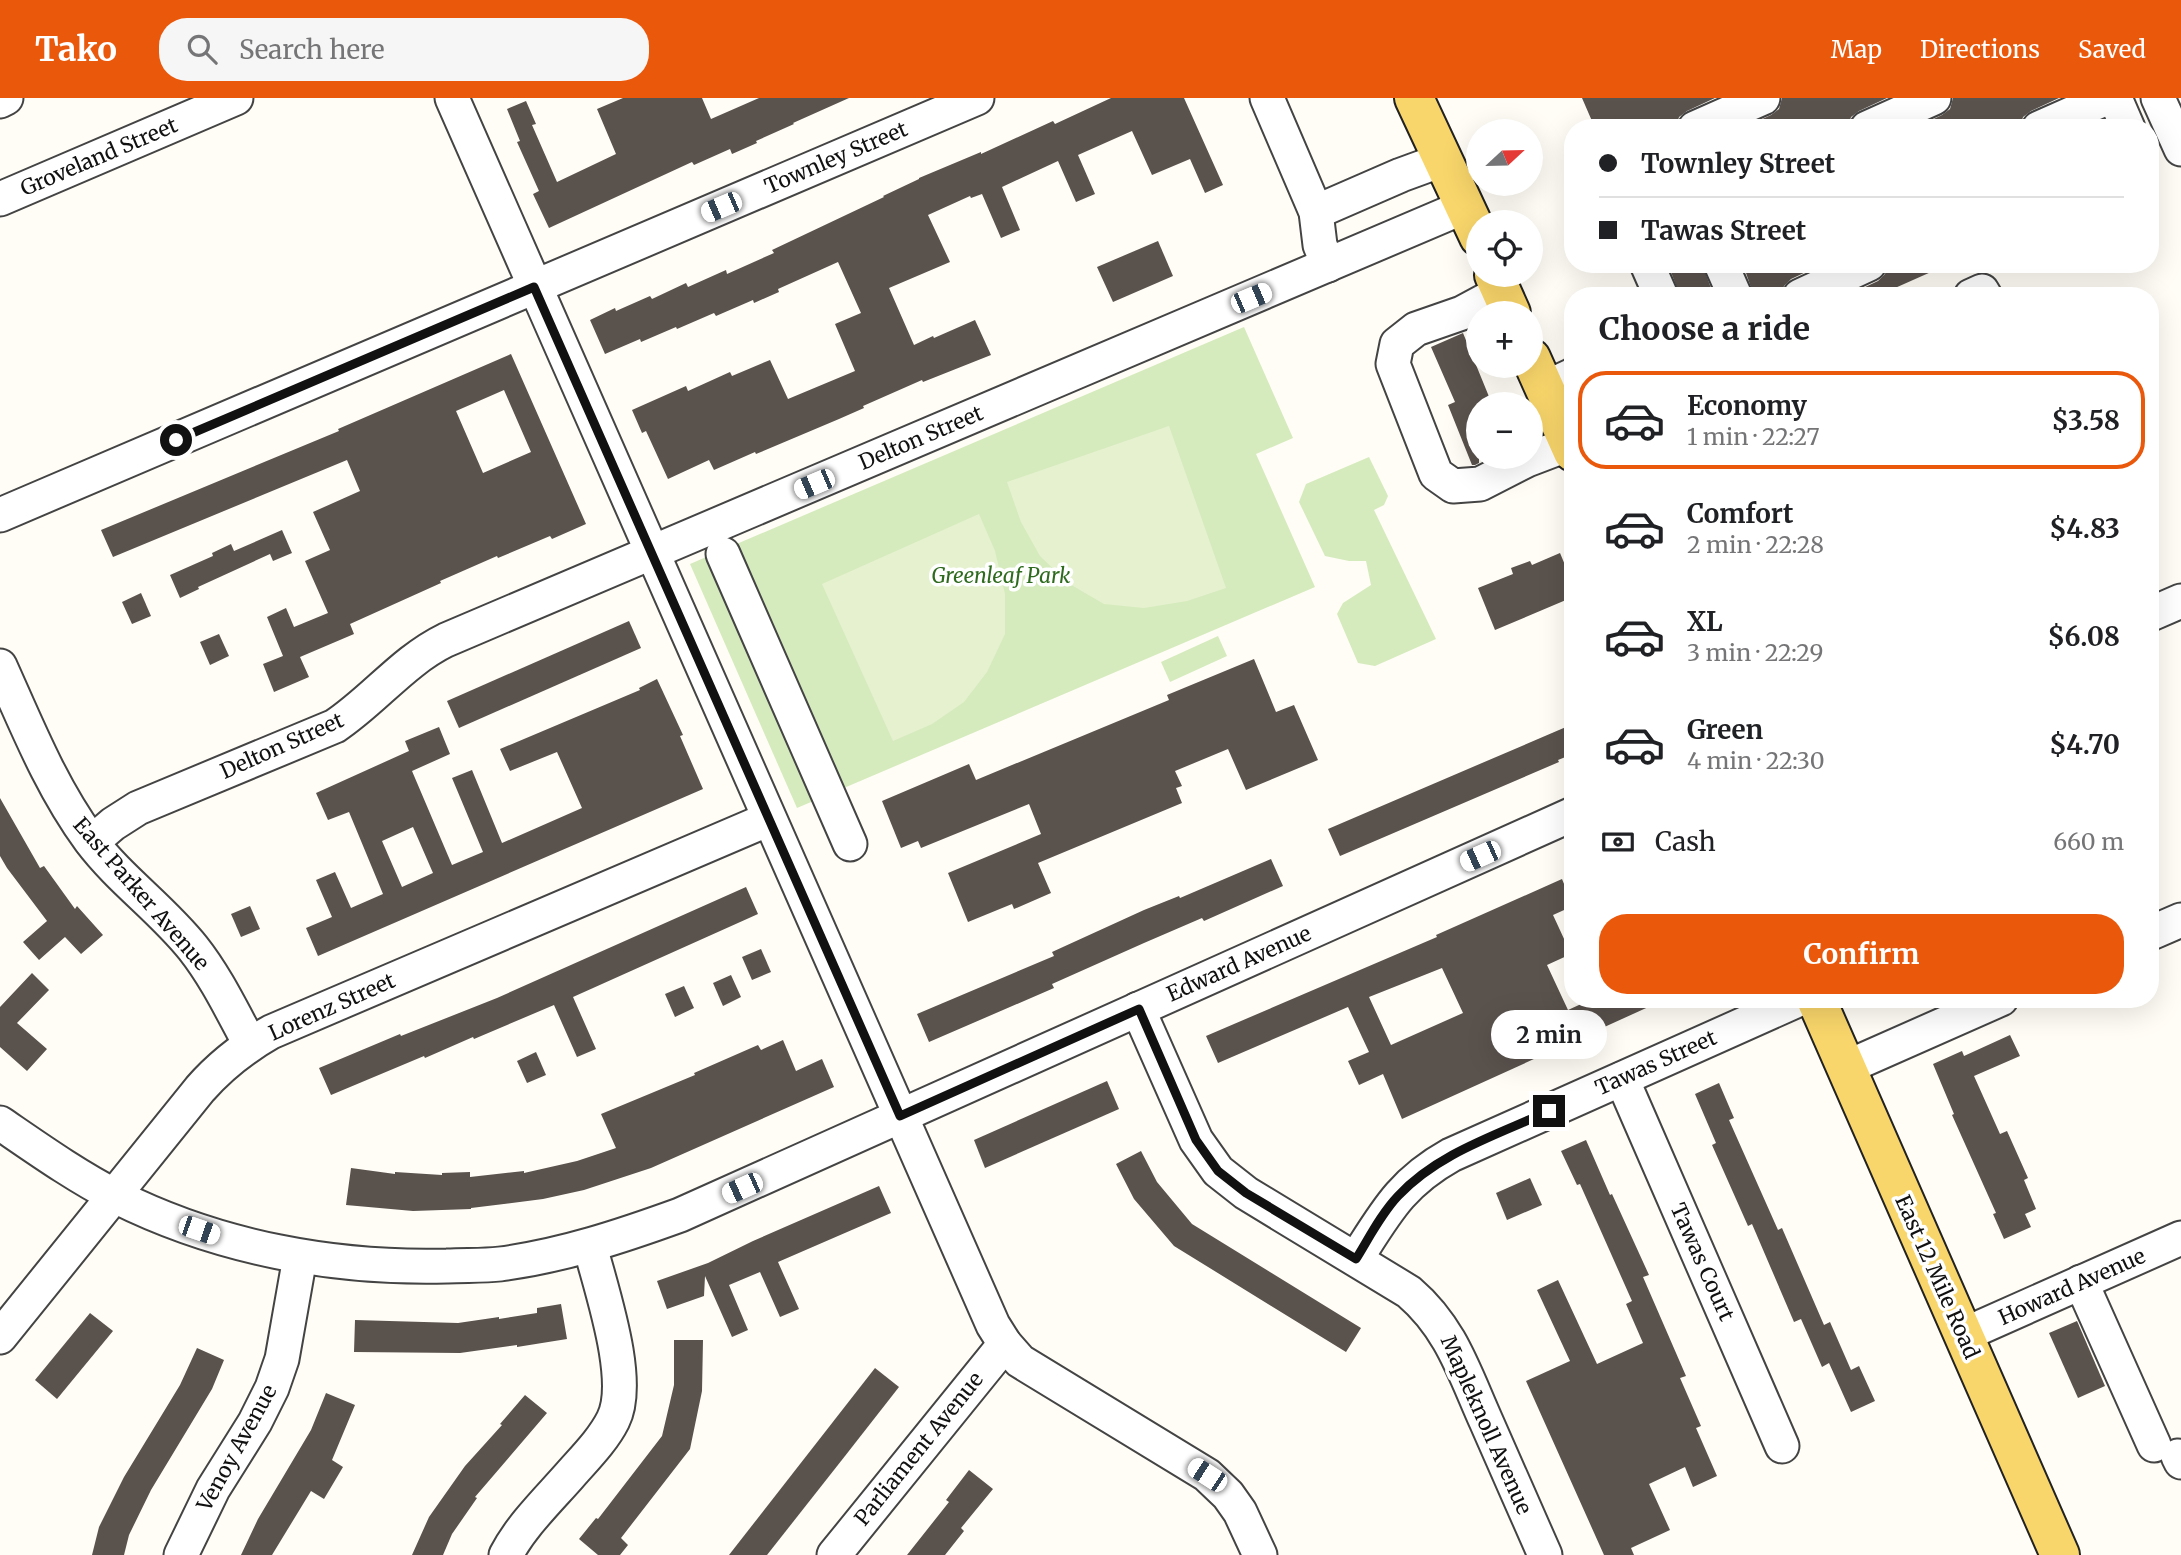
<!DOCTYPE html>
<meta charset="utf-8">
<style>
:root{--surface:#fff;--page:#f6f6f6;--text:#202124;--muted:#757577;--line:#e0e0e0;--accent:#ea580c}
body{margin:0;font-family:Merriweather,serif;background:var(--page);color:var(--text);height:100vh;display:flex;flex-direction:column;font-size:26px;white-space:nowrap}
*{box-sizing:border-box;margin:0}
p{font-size:23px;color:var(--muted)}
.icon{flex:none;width:38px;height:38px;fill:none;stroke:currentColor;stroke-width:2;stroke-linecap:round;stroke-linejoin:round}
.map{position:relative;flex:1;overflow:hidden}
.details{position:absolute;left:1564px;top:189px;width:595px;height:721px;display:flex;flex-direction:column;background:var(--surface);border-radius:28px;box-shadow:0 7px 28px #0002}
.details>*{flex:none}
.banner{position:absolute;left:1564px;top:21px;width:595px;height:154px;border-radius:28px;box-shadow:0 7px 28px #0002;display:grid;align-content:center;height:154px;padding:0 35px;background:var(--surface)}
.needle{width:46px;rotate:68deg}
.buttons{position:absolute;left:1466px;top:21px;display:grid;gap:14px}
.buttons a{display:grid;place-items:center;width:77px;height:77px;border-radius:50%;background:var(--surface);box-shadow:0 7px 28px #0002;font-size:35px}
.end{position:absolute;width:32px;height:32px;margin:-16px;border:9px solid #111;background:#fff;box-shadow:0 0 0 4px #fff}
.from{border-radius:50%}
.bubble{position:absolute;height:49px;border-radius:24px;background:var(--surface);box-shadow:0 7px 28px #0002;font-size:23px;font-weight:700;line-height:49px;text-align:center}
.car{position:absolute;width:21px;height:42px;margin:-21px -10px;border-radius:9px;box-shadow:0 0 5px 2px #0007;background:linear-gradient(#fff 24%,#345 0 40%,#fff 0 76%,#345 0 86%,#fff 0)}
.banner b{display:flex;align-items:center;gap:24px;height:66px;font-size:26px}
.banner b+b{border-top:2px solid var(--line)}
.banner i{width:18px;height:18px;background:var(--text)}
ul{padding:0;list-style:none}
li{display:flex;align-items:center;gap:21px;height:98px;margin:0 14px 10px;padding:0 21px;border:4px solid transparent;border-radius:28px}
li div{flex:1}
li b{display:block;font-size:26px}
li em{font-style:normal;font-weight:700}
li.on{border-color:var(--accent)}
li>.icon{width:63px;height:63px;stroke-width:1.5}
h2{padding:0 35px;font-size:32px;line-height:84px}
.pay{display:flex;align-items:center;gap:18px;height:77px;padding:0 35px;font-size:26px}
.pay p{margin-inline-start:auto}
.primary-button{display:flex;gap:14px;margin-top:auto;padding:14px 35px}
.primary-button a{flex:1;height:80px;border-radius:28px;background:var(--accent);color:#fff;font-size:28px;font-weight:700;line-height:80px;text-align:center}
header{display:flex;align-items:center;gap:42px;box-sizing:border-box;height:98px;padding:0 35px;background:var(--accent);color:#fff}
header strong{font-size:33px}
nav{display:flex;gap:38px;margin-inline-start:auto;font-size:24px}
.search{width:490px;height:63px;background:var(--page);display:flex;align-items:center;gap:18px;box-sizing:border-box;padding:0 24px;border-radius:28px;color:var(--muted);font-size:26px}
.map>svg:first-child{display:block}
.green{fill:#d5ebbd}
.pitch{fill:#e6f2cf}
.building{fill:#5a524d;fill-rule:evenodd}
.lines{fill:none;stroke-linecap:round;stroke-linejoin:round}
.minor-casing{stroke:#444;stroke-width:37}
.major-casing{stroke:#222;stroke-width:42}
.minor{stroke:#fff;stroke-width:33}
.major{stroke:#f9d66b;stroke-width:38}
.route{stroke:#111;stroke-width:9}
.labels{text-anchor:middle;stroke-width:7;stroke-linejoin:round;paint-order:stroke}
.street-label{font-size:21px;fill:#111;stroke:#fff}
.park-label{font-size:21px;font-style:italic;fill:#2f6b1f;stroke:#fff}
</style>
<header>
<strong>Tako</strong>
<div class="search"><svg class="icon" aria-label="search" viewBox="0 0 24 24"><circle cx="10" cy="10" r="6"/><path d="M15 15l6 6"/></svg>Search here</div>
<nav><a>Map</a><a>Directions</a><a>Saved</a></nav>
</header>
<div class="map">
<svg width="2181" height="1457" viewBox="0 0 2181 1457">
<rect width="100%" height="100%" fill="#fffdf5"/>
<g class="green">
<polygon points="1244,229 1293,340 1256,356 1315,489 797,710 690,466"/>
<polygon points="1369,359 1388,398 1384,407 1374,412 1436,541 1375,568 1358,565 1337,516 1343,505 1371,487 1366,463 1349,463 1325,458 1299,404 1306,386"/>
<polygon points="1218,538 1227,558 1170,584 1161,564"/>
</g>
<g class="pitch">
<polygon points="1169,328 1226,490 1187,503 1144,510 1104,506 1068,485 1040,458 1021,424 1007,384"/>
<polygon points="979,416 995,453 1005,496 1005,536 987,574 964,604 932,626 893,643 822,486"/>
</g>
<g class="building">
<polygon points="623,0 702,0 711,21 759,0 849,0 793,25 794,26 756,43 757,45 732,56 730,51 694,67 692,64 549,130 533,96 539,93 517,44 520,43 507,11 526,3 536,26 532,27 557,84 616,56 597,11"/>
<polygon points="1111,0 1184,0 1223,87 1205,95 1190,61 1152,77 1132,33 1078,57 1095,96 1076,104 1058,63 1002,89 1020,132 1001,140 982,96 971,100 970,98 928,117 950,164 889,190 914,247 933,238 934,240 975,222 991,257 923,284 922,282 863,308 864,310 839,321 756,356 755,354 714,372 709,362 668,381 646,333 642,335 632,312 686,288 688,293 730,274 732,278 770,262 788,301 855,273 835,226 861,215 838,164 778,191 779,194 754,205 753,202 716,218 714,215 677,231 676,229 641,244 640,241 605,256 590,222 615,210 616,213 650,198 652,201 686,185 688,189 726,172 727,176 774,155 772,152 884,99 883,98 919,81 919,80 981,54 981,56 1053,23 1055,26"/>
<polygon points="1582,0 1715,0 1687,13 1679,19 1676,30 1595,30"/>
<polygon points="1782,0 1887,0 1859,13 1851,19 1848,30 1743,30 1771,17 1779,11"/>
<polygon points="1953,0 2059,0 2031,13 2023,19 2020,30 1915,30 1942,17 1950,11"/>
<polygon points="1158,143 1173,178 1113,204 1097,169"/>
<polygon points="1668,166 1702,166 1714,198 1680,198"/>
<polygon points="1765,166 1823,166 1791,181 1784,188 1781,198 1754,198 1746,175"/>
<polygon points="1888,166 1949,166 1877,198 1846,198 1878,183 1885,176"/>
<polygon points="1463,235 1492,306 1479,306 1479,365 1475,367 1472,367 1448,307 1455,304 1431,249"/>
<path d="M511 256 586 426 552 441 550 438 498 460 497 458 440 483 441 485 350 526 354 536 300 559 309 579 274 594 263 566 283 558 267 519 286 510 294 529 328 515 305 463 330 452 313 414 360 393 347 362 113 459 101 432 339 333 338 331ZM504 292 531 354 483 375 456 313Z"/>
<polygon points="282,432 292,455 273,463 270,456 198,489 199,491 180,500 170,477 213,458 212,455 231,446 234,453"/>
<polygon points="1560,455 1573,486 1573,499 1495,532 1478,490 1513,476 1511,470 1530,463 1532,467"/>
<polygon points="141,495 151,518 132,526 122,504"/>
<polygon points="629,523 641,550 459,630 447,603"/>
<polygon points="219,536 229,558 210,567 200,544"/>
<polygon points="1254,561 1276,614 1294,607 1318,662 1246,692 1228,651 1175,673 1182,688 1176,690 1182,705 1038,765 1051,795 1014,811 1012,806 968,824 948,775 1041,736 1029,706 921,750 918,743 901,750 882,703 969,666 976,682 1169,602 1167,597"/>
<path d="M657 581 683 637 680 638 703 691 318 858 306 830 332 819 316 782 335 774 351 810 383 796 349 714 328 722 316 695 409 653 405 643 439 629 450 656 412 673 452 767 483 754 452 680 472 672 502 745 582 710 557 654 510 673 500 651 640 592 639 590ZM413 729 433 775 402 789 382 743Z"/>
<polygon points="1573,626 1573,656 1558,662 1559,664 1340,758 1328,731"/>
<polygon points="0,700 40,770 44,768 75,811 77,808 103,837 81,856 65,839 39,862 23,844 47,823 7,770 0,758"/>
<polygon points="1271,761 1283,788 1204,823 1202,820 1144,845 1052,886 1054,890 929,944 917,916 1054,858 1052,854 1144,812 1179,798 1180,800"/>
<path d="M1562 781 1573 808 1553 817 1571 856 1547 867 1568 912 1592 901H1666L1402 1021 1383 976 1359 987 1348 963 1369 954 1348 909 1218 965 1206 938 1437 839 1436 837ZM1442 870 1463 915 1391 947 1369 899Z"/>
<polygon points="746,789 758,816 573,899 596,951 577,959 554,907 474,941 473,939 425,960 424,958 331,997 319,970 400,936 401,938 497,900"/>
<polygon points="250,808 260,831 241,839 231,816"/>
<polygon points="761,851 771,874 752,882 742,859"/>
<polygon points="32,875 49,892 17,925 47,951 27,973 0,949 0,909"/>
<polygon points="731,877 741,899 723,908 713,885"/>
<polygon points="684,888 694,910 675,919 665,896"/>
<polygon points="2010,937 2020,958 1974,978 2000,1036 2007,1033 2028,1080 2024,1082 2036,1111 2025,1116 2031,1129 2004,1141 1993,1116 1996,1115 1952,1017 1954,1016 1933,966 1962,953 1964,958"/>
<polygon points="783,942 796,973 822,961 834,989 651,1070 584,1092 543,1101 471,1110 471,1111 413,1113 346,1107 351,1070 395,1076 395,1074 442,1077 442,1075 470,1074 470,1079 524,1073 524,1075 577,1063 616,1050 601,1016 695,977 694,975 758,947 761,952"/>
<polygon points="536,954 546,977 527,985 517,963"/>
<polygon points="1107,983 1119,1011 985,1070 974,1042"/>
<polygon points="1719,985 1734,1020 1729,1022 1778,1132 1782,1130 1824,1227 1830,1224 1851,1272 1859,1268 1875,1303 1851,1314 1829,1265 1822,1269 1801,1221 1794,1224 1752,1126 1748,1128 1712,1047 1716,1045 1695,996"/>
<polygon points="1586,1042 1610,1097 1612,1096 1649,1177 1643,1179 1686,1278 1680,1280 1701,1328 1696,1330 1717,1378 1693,1389 1685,1369 1649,1386 1670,1432 1631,1450 1634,1457 1604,1457 1526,1283 1570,1263 1537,1192 1558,1182 1597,1266 1643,1245 1626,1206 1632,1203 1580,1086 1577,1087 1561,1053"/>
<polygon points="1141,1053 1157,1084 1192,1126 1361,1230 1346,1254 1174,1148 1134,1101 1116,1066"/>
<polygon points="1530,1080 1542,1107 1507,1122 1496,1095"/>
<polygon points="879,1088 891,1115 778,1164 799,1211 780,1219 760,1174 729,1187 748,1232 732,1239 705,1178 704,1198 667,1211 657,1183 708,1165 753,1143"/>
<polygon points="561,1206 567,1241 517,1249 517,1247 460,1255 354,1254 355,1222 458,1225 499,1219 499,1221 537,1215 537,1210"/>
<polygon points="90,1215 113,1233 57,1301 35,1282"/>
<polygon points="2077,1223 2105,1288 2078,1300 2049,1235"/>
<polygon points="674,1242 703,1242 702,1293 690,1351 621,1440 628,1447 620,1457 598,1457 579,1441 596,1420 598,1421 662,1338 674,1287"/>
<polygon points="197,1250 224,1262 212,1291 151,1392 129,1437 124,1457 92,1457 99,1429 124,1379 180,1287"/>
<polygon points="875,1270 899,1289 845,1358 767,1457 729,1457"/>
<polygon points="326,1295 355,1307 332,1362 343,1369 324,1401 311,1393 272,1457 241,1457 258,1421 311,1332"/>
<polygon points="525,1297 547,1315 475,1399 477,1400 452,1436 443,1457 412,1457 429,1419 465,1368 502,1327 500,1326"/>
<polygon points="969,1372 993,1391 961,1430 964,1433 945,1457 907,1457 949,1404 946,1402"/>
</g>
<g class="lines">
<defs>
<g id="minor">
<polyline points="452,0 993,1227 1005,1246 1020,1263 1207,1377 1228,1397 1240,1414 1260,1457"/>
<polyline points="1267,0 1316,114 1320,147 1328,167"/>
<polyline points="2115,0 2128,30"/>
<polyline points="2158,0 2181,51"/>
<polyline points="0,3 6,0"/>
<polyline points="1695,30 1763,0"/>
<polyline points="1867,30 1934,0"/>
<polyline points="2039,30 2107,0"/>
<polyline points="0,101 236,0"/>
<polyline points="1316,114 1401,77 1442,62"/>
<polyline points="1647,166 1661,198"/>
<polyline points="1721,166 1735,198"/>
<polyline points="1501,194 1462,215 1416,231 1397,246 1393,266 1436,376 1453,388 1480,386 1527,362 1569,346"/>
<polyline points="1800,198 1869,166"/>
<polyline points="1971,198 1982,193 1985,198"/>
<polyline points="1545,290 1573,277"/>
<polyline points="0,417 977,0"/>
<polyline points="723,456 850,746"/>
<polyline points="2151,516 2181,503"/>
<path d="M0 568C27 628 51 689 90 742 120 782 162 811 193 850 216 879 232 913 250 946"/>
<path d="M92 744 113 726 138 710 335 628C374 602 403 563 446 542L1466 108"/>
<polyline points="2151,835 2181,822"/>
<path d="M1138 911 1196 1042 1218 1073 1246 1095 1409 1194C1451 1230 1464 1274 1486 1323 1506 1368 1525 1412 1545 1457"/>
<polyline points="1845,970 2001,901"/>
<polyline points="1622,981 1782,1348"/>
<path d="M0 1025C38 1051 76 1078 117 1099 219 1150 334 1171 447 1168 465 1167 483 1168 500 1166 562 1158 622 1138 680 1117L1573 716"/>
<path d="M1356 1161C1386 1114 1401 1085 1451 1057L1800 901"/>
<polyline points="2081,1184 2154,1347"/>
<polyline points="1963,1237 2181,1140"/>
<path d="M0 1239 200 991C221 967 243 950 271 934L769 721"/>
<polyline points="2178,1358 2181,1364"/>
<polyline points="181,1457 213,1391 255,1324 272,1290 282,1261 300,1159"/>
<path d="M506 1457C521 1428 548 1402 570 1377 585 1360 603 1342 613 1322 633 1283 601 1191 590 1148"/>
<polyline points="834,1457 1005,1246"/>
</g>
<g id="major">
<polyline points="1414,0 1479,139"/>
<polyline points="1494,177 1511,215"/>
<polyline points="1531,260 1573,354"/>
<polyline points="1816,901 2060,1457"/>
</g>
</defs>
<use href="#minor" class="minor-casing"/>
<use href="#major" class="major-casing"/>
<use href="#minor" class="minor"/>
<use href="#major" class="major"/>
</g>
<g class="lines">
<path class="route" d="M176 342 534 189 900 1018 1139 911 1196 1042 1218 1073 1246 1095 1356 1161C1369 1140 1381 1116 1398 1098 1438 1055 1497 1037 1549 1013"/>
</g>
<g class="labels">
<g class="street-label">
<text transform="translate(99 59) rotate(-23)" y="7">Groveland Street</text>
<text transform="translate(836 60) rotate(-23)" y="7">Townley Street</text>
<text transform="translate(921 340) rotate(-23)" y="7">Delton Street</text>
<text transform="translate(282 648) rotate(-24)" y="7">Delton Street</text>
<text transform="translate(141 796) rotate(49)" y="7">East Parker Avenue</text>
<text transform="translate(1239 866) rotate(-24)" y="7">Edward Avenue</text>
<text transform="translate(332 909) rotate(-24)" y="7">Lorenz Street</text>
<text transform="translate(1656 965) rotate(-24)" y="7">Tawas Street</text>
<text transform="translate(1702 1164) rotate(66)" y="7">Tawas Court</text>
<text transform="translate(1937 1179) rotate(66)" y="7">East 12 Mile Road</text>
<text transform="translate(2072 1189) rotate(-24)" y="7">Howard Avenue</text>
<text transform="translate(1486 1327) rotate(66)" y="7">Mapleknoll Avenue</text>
<text transform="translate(237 1350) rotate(-61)" y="7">Venoy Avenue</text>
<text transform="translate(919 1351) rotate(-51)" y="7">Parliament Avenue</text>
</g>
<g class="park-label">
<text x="1001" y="485">Greenleaf Park</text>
</g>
</g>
</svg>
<div class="buttons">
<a><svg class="needle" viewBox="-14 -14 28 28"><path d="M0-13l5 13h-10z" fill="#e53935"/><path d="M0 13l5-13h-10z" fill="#757577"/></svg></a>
<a><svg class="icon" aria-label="locate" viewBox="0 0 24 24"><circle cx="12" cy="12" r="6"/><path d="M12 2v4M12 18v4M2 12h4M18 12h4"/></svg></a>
<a>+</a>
<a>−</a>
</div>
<i class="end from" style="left:176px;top:342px"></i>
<i class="end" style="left:1549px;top:1013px"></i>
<div class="bubble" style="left:1491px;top:912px;width:116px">2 min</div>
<i class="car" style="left:721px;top:109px;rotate:247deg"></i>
<i class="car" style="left:1251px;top:200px;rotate:67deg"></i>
<i class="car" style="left:814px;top:386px;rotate:247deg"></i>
<i class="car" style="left:1480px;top:758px;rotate:246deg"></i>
<i class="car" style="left:742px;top:1090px;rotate:246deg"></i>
<i class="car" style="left:199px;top:1132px;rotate:109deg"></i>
<i class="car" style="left:1207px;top:1377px;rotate:303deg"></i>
<div class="banner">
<b><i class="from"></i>Townley Street</b>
<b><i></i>Tawas Street</b>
</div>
<section class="details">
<h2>Choose a ride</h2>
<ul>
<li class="on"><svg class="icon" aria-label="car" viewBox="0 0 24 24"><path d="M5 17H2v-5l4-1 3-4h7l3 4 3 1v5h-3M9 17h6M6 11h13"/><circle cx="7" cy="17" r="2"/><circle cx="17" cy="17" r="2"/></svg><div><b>Economy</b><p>1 min · 22:27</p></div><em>$3.58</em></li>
<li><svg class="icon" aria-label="car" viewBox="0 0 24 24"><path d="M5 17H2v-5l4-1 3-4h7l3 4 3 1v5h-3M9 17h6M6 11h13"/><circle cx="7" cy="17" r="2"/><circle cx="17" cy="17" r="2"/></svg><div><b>Comfort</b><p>2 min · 22:28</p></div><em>$4.83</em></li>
<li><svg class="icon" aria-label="car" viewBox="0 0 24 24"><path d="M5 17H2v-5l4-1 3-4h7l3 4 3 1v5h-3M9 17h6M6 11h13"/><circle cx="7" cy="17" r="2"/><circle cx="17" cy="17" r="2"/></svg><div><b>XL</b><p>3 min · 22:29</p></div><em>$6.08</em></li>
<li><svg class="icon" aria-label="car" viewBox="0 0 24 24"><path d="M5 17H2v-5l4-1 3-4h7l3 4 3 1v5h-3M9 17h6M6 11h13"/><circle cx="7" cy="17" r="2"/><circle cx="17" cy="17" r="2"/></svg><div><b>Green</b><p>4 min · 22:30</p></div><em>$4.70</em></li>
</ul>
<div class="pay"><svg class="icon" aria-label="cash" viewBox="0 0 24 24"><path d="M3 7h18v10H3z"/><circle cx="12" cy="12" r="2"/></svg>Cash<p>660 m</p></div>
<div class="primary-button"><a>Confirm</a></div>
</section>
</div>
